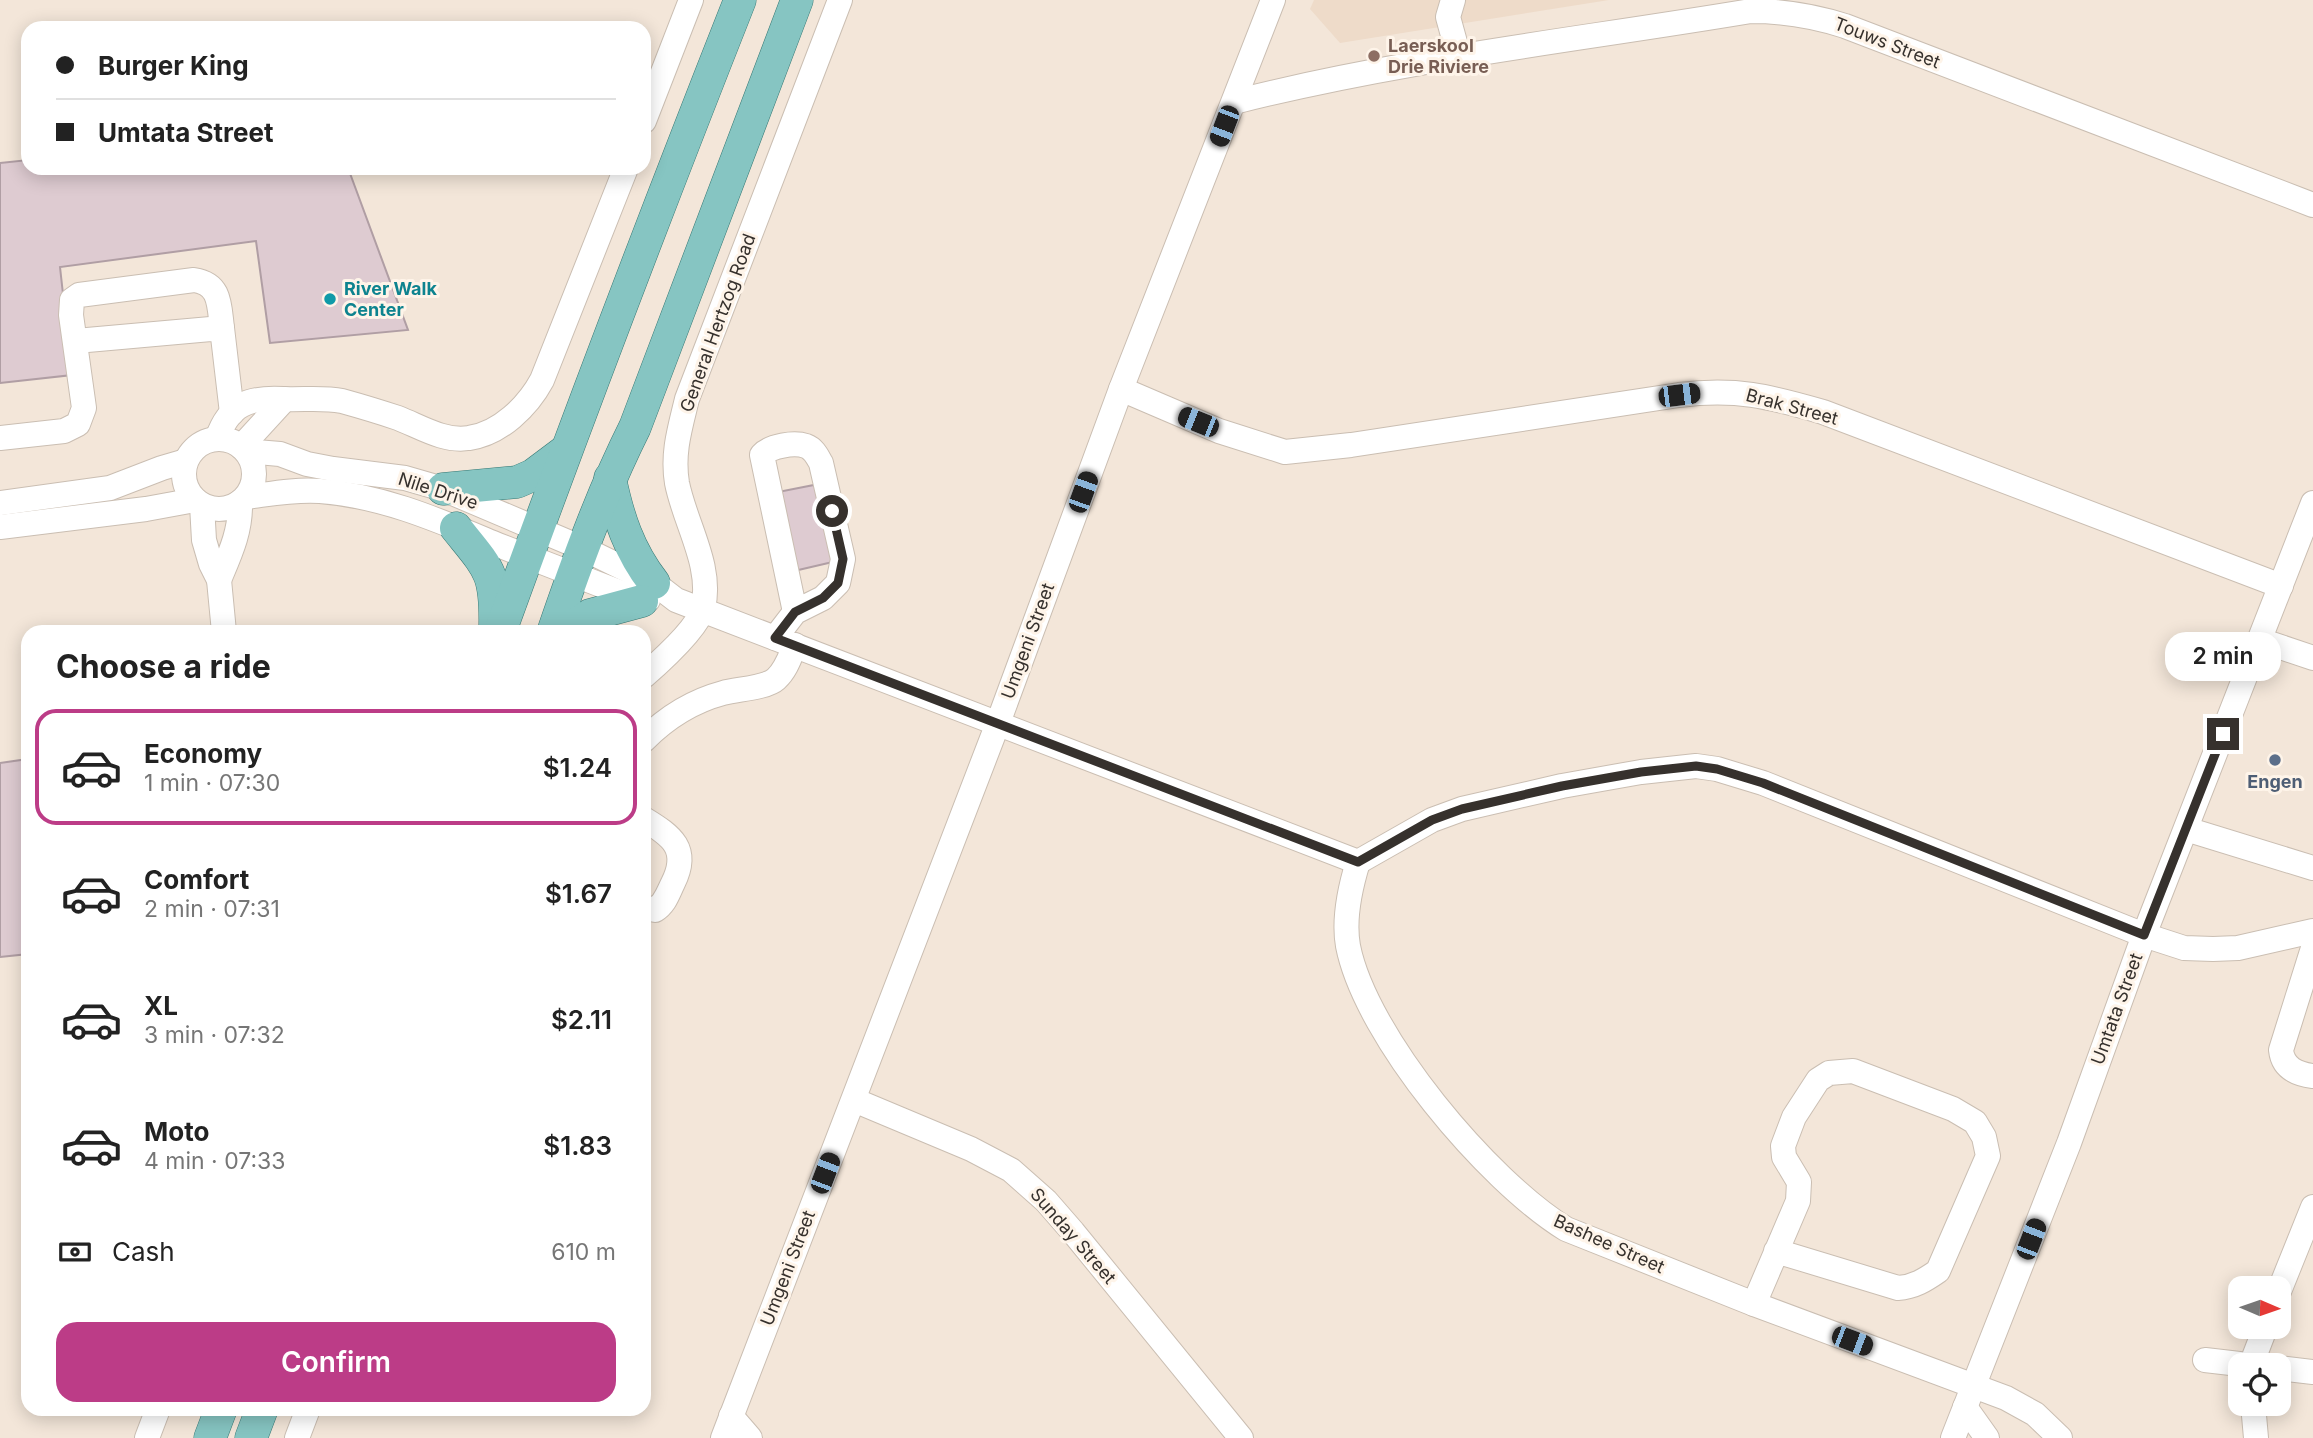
<!DOCTYPE html>
<meta charset="utf-8">
<style>
:root{--surface:#fff;--page:#f6f6f6;--text:#222;--muted:#767676;--line:#e0e0e0;--accent:#bc3c87}
body{margin:0;font-family:Inter,sans-serif;background:var(--page);color:var(--text);height:100vh;display:flex;flex-direction:column;font-size:26px;white-space:nowrap}
*{box-sizing:border-box;margin:0}
p{font-size:23px;color:var(--muted)}
.icon{flex:none;width:38px;height:38px;fill:none;stroke:currentColor;stroke-width:2;stroke-linecap:round;stroke-linejoin:round}
.map{position:relative;flex:1;overflow:hidden}
.drawer{position:absolute;left:21px;top:625px;width:630px;height:791px;display:flex;flex-direction:column;background:var(--surface);border-radius:21px;box-shadow:0 4px 18px #0003}
.drawer>*{flex:none}
.hud{position:absolute;left:21px;top:21px;width:630px;height:154px;border-radius:21px;box-shadow:0 4px 18px #0003;display:grid;align-content:center;height:154px;padding:0 35px;background:var(--surface)}
.needle{width:46px;rotate:92deg}
.controls{position:absolute;left:2228px;top:1276px;display:grid;gap:14px}
.controls a{display:grid;place-items:center;width:63px;height:63px;border-radius:14px;background:var(--surface);box-shadow:0 4px 18px #0003;font-size:35px}
.end{position:absolute;width:32px;height:32px;margin:-16px;border:9px solid #36312d;background:#fff;box-shadow:0 0 0 4px #fff}
.from{border-radius:50%}
.bubble{position:absolute;height:49px;border-radius:21px;background:var(--surface);box-shadow:0 4px 18px #0003;font-size:23px;font-weight:600;line-height:49px;text-align:center}
.car{position:absolute;width:21px;height:42px;margin:-21px -10px;border-radius:9px;box-shadow:0 0 5px 2px #0007;background:linear-gradient(#222 24%,#8ab4d8 0 40%,#222 0 76%,#8ab4d8 0 86%,#222 0)}
.hud b{display:flex;align-items:center;gap:24px;height:66px;font-size:26px}
.hud b+b{border-top:2px solid var(--line)}
.hud i{width:18px;height:18px;background:var(--text)}
ul{padding:0;list-style:none}
li{display:flex;align-items:center;gap:21px;height:116px;margin:0 14px 10px;padding:0 21px;border:4px solid transparent;border-radius:21px}
li div{flex:1}
li b{display:block;font-size:26px}
li em{font-style:normal;font-weight:600}
li.on{border-color:var(--accent)}
li>.icon{width:63px;height:63px;stroke-width:1.5}
h2{padding:0 35px;font-size:32px;line-height:84px}
.pay{display:flex;align-items:center;gap:18px;height:77px;padding:0 35px;font-size:26px}
.pay p{margin-inline-start:auto}
.cta{display:flex;gap:14px;margin-top:auto;padding:14px 35px}
.cta a{flex:1;height:80px;border-radius:21px;background:var(--accent);color:#fff;font-size:28px;font-weight:600;line-height:80px;text-align:center}
.map>svg:first-child{display:block}
.built{fill:#eedbc9}
.building{fill:#decbd1;stroke:#b09ea4;stroke-width:2}
.lines{fill:none;stroke-linecap:round;stroke-linejoin:round}
.minor-casing{stroke:#cabeb2;stroke-width:26}
.major-casing{stroke:#367874;stroke-width:33}
.minor{stroke:#fff;stroke-width:24}
.major{stroke:#86c5c2;stroke-width:32}
.route{stroke:#36312d;stroke-width:9}
.education-dot{fill:#8d6e63;stroke:#fef4e9;stroke-width:2.5}
.culture-dot{fill:#0f9aa8;stroke:#fef4e9;stroke-width:2.5}
.service-dot{fill:#5c6f8a;stroke:#fef4e9;stroke-width:2.5}
.labels{text-anchor:middle;stroke-width:6;stroke-linejoin:round;paint-order:stroke}
.street-label{font-size:18px;fill:#36312d;stroke:#fef4e9}
.education-label{font-size:18px;font-weight:bold;fill:#785e54;stroke:#fef4e9;text-anchor:start}
.culture-label{font-size:18px;font-weight:bold;fill:#0d838f;stroke:#fef4e9;text-anchor:start}
.service-label{font-size:18px;font-weight:bold;fill:#4e5e75;stroke:#fef4e9}
</style>
<div class="map">
<svg width="2313" height="1438" viewBox="0 0 2313 1438">
<rect width="100%" height="100%" fill="#f3e6d9"/>
<polygon class="built" points="1314,0 1609,0 1340,43 1310,9"/>
<g class="building">
<polygon points="28,160 28,168 348,168 408,330 270,343 256,241 60,267 72,375 0,383 0,163"/>
<polygon points="819,484 837,561 794,571 778,492"/>
<polygon points="28,759 28,954 0,957 0,763"/>
</g>
<g class="lines">
<defs>
<g id="minor">
<polyline points="1453,0 1448,17 1459,57"/>
<path d="M1234 102C1403 59 1578 40 1751 11 1784 11 1814 16 1845 26L2313 205"/>
<polyline points="644,121 691,0"/>
<polyline points="76,341 222,328 232,413"/>
<path d="M1121 389 1219 431 1285 452 1351 445 1679 395C1736 388 1768 396 1823 412L2281 586"/>
<path d="M0 438 64 431 78 424 84 408 71 315 72 300 79 295 194 280C221 284 219 305 222 328"/>
<circle cx="219" cy="474" r="35"/>
<path d="M217 439C229 404 249 397 283 399 303 400 322 397 342 401 360 406 380 412 398 418 421 427 444 442 469 438 500 434 528 406 542 380L626 168"/>
<polyline points="241,447 285,399"/>
<polyline points="246,451 280,454 307,464 333,469 405,478 443,489 582,548 654,583 676,600 1358,862 1432,820 1462,809 1562,786 1641,772 1696,766 1717,769 1763,783 2144,935 2184,948 2213,949 2238,948 2313,931"/>
<path d="M246 497C270 494 295 489 320 491 384 496 440 521 498 545 546 564 594 582 642 601L648 600"/>
<polyline points="0,503 110,488 162,468 186,461"/>
<polyline points="202,505 204,540 211,564 219,580 224,632"/>
<polyline points="0,527 146,509 195,500"/>
<path d="M219 580C230 554 241 531 240 502"/>
<path d="M775 638 795 612 823 598 838 583 843 559 821 463C817 456 814 449 806 446 794 442 770 446 762 455L795 612"/>
<polyline points="2260,640 2313,658"/>
<path d="M644 676C660 662 698 628 703 608 713 566 685 524 677 483 672 453 680 428 687 399L840 0"/>
<path d="M644 740C666 718 693 701 723 693 737 689 766 688 776 679 786 670 790 657 795 645"/>
<path d="M644 819C672 836 690 849 673 883 668 893 665 904 655 910L644 907"/>
<polyline points="2186,829 2313,868"/>
<path d="M1358 862C1350 888 1343 918 1348 946 1366 1037 1488 1181 1566 1229L1754 1304 2006 1398 2035 1414 2060 1438"/>
<path d="M2313 948 2281 1050C2283 1068 2297 1074 2313 1076"/>
<polyline points="854,1100 971,1149 1011,1170 1046,1201 1073,1232 1241,1438"/>
<polyline points="2278,1294 2313,1207"/>
<path d="M1754 1304 1798 1201 1799 1182 1784 1157 1783 1146 1794 1117 1818 1080 1829 1073 1853 1071 1953 1109 1975 1122 1984 1137 1988 1156 1938 1271C1925 1280 1914 1287 1898 1288L1776 1251"/>
<polyline points="2205,1360 2248,1365"/>
<polyline points="2251,1365 2266,1326"/>
<polyline points="2278,1368 2313,1372"/>
<polyline points="2253,1404 2256,1438"/>
<polyline points="1965,1407 1987,1438"/>
<polyline points="731,1416 750,1438"/>
<polyline points="147,1438 158,1409"/>
<polyline points="297,1438 308,1409"/>
<polyline points="723,1438 998,723 1121,389 1273,0"/>
<polyline points="1953,1438 2069,1143 2144,935 2313,503"/>
</g>
<g id="major">
<path d="M610 478C618 517 629 551 654 583"/>
<polyline points="443,489 517,482 533,475 565,451"/>
<path d="M456 528C489 569 496 572 495 627"/>
<path d="M500 632C577 420 657 210 740 0"/>
<path d="M553 632C577 562 602 493 635 427L797 0"/>
<polyline points="563,632 590,615 642,601"/>
<polyline points="210,1438 221,1409"/>
<polyline points="251,1438 262,1409"/>
</g>
</defs>
<use href="#minor" class="minor-casing"/>
<use href="#major" class="major-casing"/>
<use href="#minor" class="minor"/>
<use href="#major" class="major"/>
</g>
<g class="lines">
<polyline class="route" points="832,511 843,559 838,583 823,598 795,612 775,638 1358,862 1432,820 1462,809 1562,786 1641,772 1696,766 1717,769 1763,783 2144,935 2223,734"/>
</g>
<circle class="education-dot" cx="1374" cy="56" r="7"/>
<circle class="culture-dot" cx="330" cy="299" r="7"/>
<circle class="service-dot" cx="2275" cy="760" r="7"/>
<g class="labels">
<g class="street-label">
<text transform="translate(1887 43) rotate(21)" y="6">Touws Street</text>
<text transform="translate(718 323) rotate(-70)" y="6">General Hertzog Road</text>
<text transform="translate(1792 407) rotate(15)" y="6">Brak Street</text>
<text transform="translate(438 491) rotate(18)" y="6">Nile Drive</text>
<text transform="translate(1028 641) rotate(-70)" y="6">Umgeni Street</text>
<text transform="translate(2117 1009) rotate(-70)" y="6">Umtata Street</text>
<text transform="translate(1073 1236) rotate(49)" y="6">Sunday Street</text>
<text transform="translate(1609 1244) rotate(24)" y="6">Bashee Street</text>
<text transform="translate(788 1268) rotate(-69)" y="6">Umgeni Street</text>
</g>
<g class="education-label">
<text x="1388" y="52">Laerskool<tspan x="1388" dy="21">Drie Riviere</tspan></text>
</g>
<g class="culture-label">
<text x="344" y="295">River Walk<tspan x="344" dy="21">Center</tspan></text>
</g>
<g class="service-label">
<text x="2275" y="788">Engen</text>
</g>
</g>
</svg>
<div class="controls">
<a><svg class="needle" viewBox="-14 -14 28 28"><path d="M0-13l5 13h-10z" fill="#e53935"/><path d="M0 13l5-13h-10z" fill="#767676"/></svg></a>
<a><svg class="icon" aria-label="locate" viewBox="0 0 24 24"><circle cx="12" cy="12" r="6"/><path d="M12 2v4M12 18v4M2 12h4M18 12h4"/></svg></a>
</div>
<i class="end from" style="left:832px;top:511px"></i>
<i class="end" style="left:2223px;top:734px"></i>
<div class="bubble" style="left:2165px;top:632px;width:116px">2 min</div>
<i class="car" style="left:1224px;top:126px;rotate:201deg"></i>
<i class="car" style="left:1679px;top:395px;rotate:83deg"></i>
<i class="car" style="left:1198px;top:422px;rotate:292deg"></i>
<i class="car" style="left:1083px;top:492px;rotate:20deg"></i>
<i class="car" style="left:825px;top:1173px;rotate:21deg"></i>
<i class="car" style="left:2031px;top:1239px;rotate:21deg"></i>
<i class="car" style="left:1852px;top:1341px;rotate:111deg"></i>
<div class="hud">
<b><i class="from"></i>Burger King</b>
<b><i></i>Umtata Street</b>
</div>
<section class="drawer">
<h2>Choose a ride</h2>
<ul>
<li class="on"><svg class="icon" aria-label="car" viewBox="0 0 24 24"><path d="M5 17H2v-5l4-1 3-4h7l3 4 3 1v5h-3M9 17h6M6 11h13"/><circle cx="7" cy="17" r="2"/><circle cx="17" cy="17" r="2"/></svg><div><b>Economy</b><p>1 min · 07:30</p></div><em>$1.24</em></li>
<li><svg class="icon" aria-label="car" viewBox="0 0 24 24"><path d="M5 17H2v-5l4-1 3-4h7l3 4 3 1v5h-3M9 17h6M6 11h13"/><circle cx="7" cy="17" r="2"/><circle cx="17" cy="17" r="2"/></svg><div><b>Comfort</b><p>2 min · 07:31</p></div><em>$1.67</em></li>
<li><svg class="icon" aria-label="car" viewBox="0 0 24 24"><path d="M5 17H2v-5l4-1 3-4h7l3 4 3 1v5h-3M9 17h6M6 11h13"/><circle cx="7" cy="17" r="2"/><circle cx="17" cy="17" r="2"/></svg><div><b>XL</b><p>3 min · 07:32</p></div><em>$2.11</em></li>
<li><svg class="icon" aria-label="car" viewBox="0 0 24 24"><path d="M5 17H2v-5l4-1 3-4h7l3 4 3 1v5h-3M9 17h6M6 11h13"/><circle cx="7" cy="17" r="2"/><circle cx="17" cy="17" r="2"/></svg><div><b>Moto</b><p>4 min · 07:33</p></div><em>$1.83</em></li>
</ul>
<div class="pay"><svg class="icon" aria-label="cash" viewBox="0 0 24 24"><path d="M3 7h18v10H3z"/><circle cx="12" cy="12" r="2"/></svg>Cash<p>610 m</p></div>
<div class="cta"><a>Confirm</a></div>
</section>
</div>
